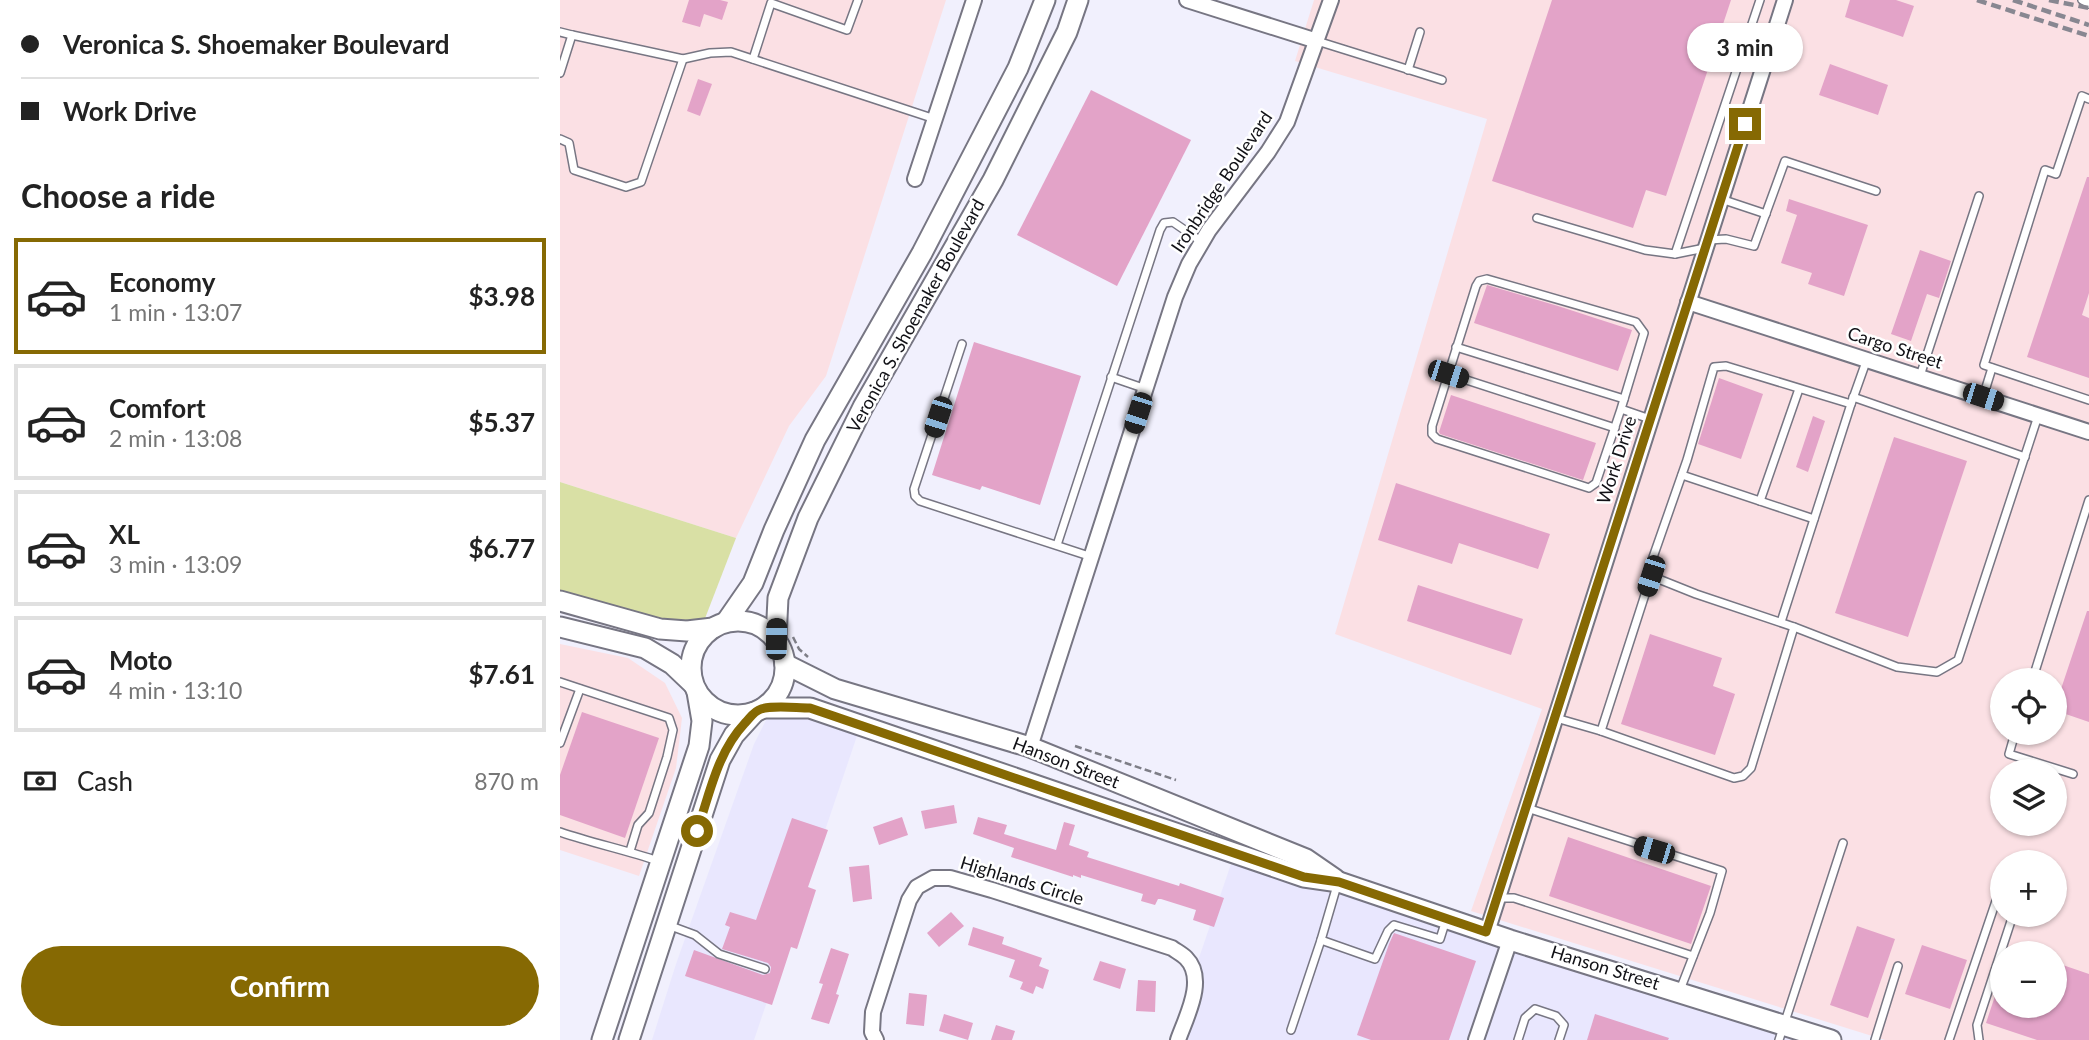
<!DOCTYPE html>
<meta charset="utf-8">
<style>
:root{--surface:#fff;--page:#f6f6f6;--text:#222;--muted:#767676;--line:#e0e0e0;--accent:#866903}
body{margin:0;font-family:Lato,sans-serif;background:var(--page);color:var(--text);height:100vh;display:flex;flex-direction:column;font-size:26px;white-space:nowrap}
*{box-sizing:border-box;margin:0}
p{font-size:23px;color:var(--muted)}
.icon{flex:none;width:38px;height:38px;fill:none;stroke:currentColor;stroke-width:2;stroke-linecap:round;stroke-linejoin:round}
.map{position:relative;flex:1;overflow:hidden}
.sheet{display:flex;flex-direction:column;background:var(--surface);width:560px}
.sheet>*{flex:none}
.banner{display:grid;align-content:center;height:154px;padding:0 21px;background:var(--surface)}
.tools{position:absolute;left:1430px;top:668px;display:grid;gap:14px}
.tools a{display:grid;place-items:center;width:77px;height:77px;border-radius:50%;background:var(--surface);box-shadow:0 2px 5px #0004;font-size:35px}
.end{position:absolute;width:32px;height:32px;margin:-16px;border:9px solid #866903;background:#fff;box-shadow:0 0 0 4px #fff}
.from{border-radius:50%}
.bubble{position:absolute;height:49px;border-radius:24px;background:var(--surface);box-shadow:0 2px 5px #0004;font-size:23px;font-weight:700;line-height:49px;text-align:center}
.car{position:absolute;width:21px;height:42px;margin:-21px -10px;border-radius:9px;box-shadow:0 0 5px 2px #0007;background:linear-gradient(#222 24%,#8ab4d8 0 40%,#222 0 76%,#8ab4d8 0 86%,#222 0)}
.banner b{display:flex;align-items:center;gap:24px;height:66px;font-size:26px}
.banner b+b{border-top:2px solid var(--line)}
.banner i{width:18px;height:18px;background:var(--text)}
ul{padding:0;list-style:none}
li{display:flex;align-items:center;gap:21px;height:116px;margin:0 14px 10px;padding:0 7px;border:4px solid var(--line);border-radius:0px}
li div{flex:1}
li b{display:block;font-size:26px}
li em{font-style:normal;font-weight:700}
li.selected{border-color:var(--accent)}
li>.icon{width:63px;height:63px;stroke-width:1.5}
h2{padding:0 21px;font-size:32px;line-height:84px}
.pay{display:flex;align-items:center;gap:18px;height:77px;padding:0 21px;font-size:26px}
.pay p{margin-inline-start:auto}
.button{display:flex;gap:14px;margin-top:auto;padding:14px 21px}
.button a{flex:1;height:80px;border-radius:42px;background:var(--accent);color:#fff;font-size:28px;font-weight:700;line-height:80px;text-align:center}
main{display:flex;flex:1;min-height:0}
.map>svg:first-child{display:block}
.built{fill:#e9e7fe}
.industrial{fill:#fbe0e4;fill-rule:evenodd}
.green{fill:#d9e0a5}
.building{fill:#e3a3c8}
.lines{fill:none;stroke-linecap:round;stroke-linejoin:round}
.lane-casing{stroke:#777683;stroke-width:10}
.street-casing{stroke:#777683;stroke-width:18}
.secondary-casing{stroke:#777683;stroke-width:23}
.path{stroke:#7e7e87;stroke-width:2.5;stroke-dasharray:7 3.5;stroke-linecap:butt}
.lane{stroke:#fff;stroke-width:7}
.street{stroke:#fff;stroke-width:14}
.secondary{stroke:#fff;stroke-width:19}
.rail{stroke:#888791;stroke-width:4.5;stroke-dasharray:10 5;stroke-linecap:butt}
.route{stroke:#866903;stroke-width:9}
.labels{text-anchor:middle;stroke-width:5;stroke-linejoin:round;paint-order:stroke}
.street-label{font-size:18px;fill:#111116;stroke:#fff}
</style>
<main>
<section class="sheet">
<div class="banner">
<b><i class="from"></i>Veronica S. Shoemaker Boulevard</b>
<b><i></i>Work Drive</b>
</div>
<h2>Choose a ride</h2>
<ul>
<li class="selected"><svg class="icon" aria-label="car" viewBox="0 0 24 24"><path d="M5 17H2v-5l4-1 3-4h7l3 4 3 1v5h-3M9 17h6M6 11h13"/><circle cx="7" cy="17" r="2"/><circle cx="17" cy="17" r="2"/></svg><div><b>Economy</b><p>1 min · 13:07</p></div><em>$3.98</em></li>
<li><svg class="icon" aria-label="car" viewBox="0 0 24 24"><path d="M5 17H2v-5l4-1 3-4h7l3 4 3 1v5h-3M9 17h6M6 11h13"/><circle cx="7" cy="17" r="2"/><circle cx="17" cy="17" r="2"/></svg><div><b>Comfort</b><p>2 min · 13:08</p></div><em>$5.37</em></li>
<li><svg class="icon" aria-label="car" viewBox="0 0 24 24"><path d="M5 17H2v-5l4-1 3-4h7l3 4 3 1v5h-3M9 17h6M6 11h13"/><circle cx="7" cy="17" r="2"/><circle cx="17" cy="17" r="2"/></svg><div><b>XL</b><p>3 min · 13:09</p></div><em>$6.77</em></li>
<li><svg class="icon" aria-label="car" viewBox="0 0 24 24"><path d="M5 17H2v-5l4-1 3-4h7l3 4 3 1v5h-3M9 17h6M6 11h13"/><circle cx="7" cy="17" r="2"/><circle cx="17" cy="17" r="2"/></svg><div><b>Moto</b><p>4 min · 13:10</p></div><em>$7.61</em></li>
</ul>
<div class="pay"><svg class="icon" aria-label="cash" viewBox="0 0 24 24"><path d="M3 7h18v10H3z"/><circle cx="12" cy="12" r="2"/></svg>Cash<p>870 m</p></div>
<div class="button"><a>Confirm</a></div>
</section>
<div class="map">
<svg width="1529" height="1040" viewBox="0 0 1529 1040">
<rect width="100%" height="100%" fill="#f1f0fd"/>
<g class="built">
<polygon points="208,716 249,716 298,733 194,1040 92,1040 116,964 194,744"/>
<polygon points="672,861 776,889 1246,1040 611,1040"/>
</g>
<g class="industrial">
<polygon points="0,0 386,0 266,376 229,426 176,538 0,482"/>
<path d="M754 0H1529V1040H1325L911 911 982 709 775 634 927 119 735 61ZM1442 681H1494V733H1442ZM1442 772H1494V824H1442ZM1442 863H1494V915H1442ZM1442 954H1494V1006H1442Z"/>
<polygon points="0,644 68,658 105,683 122,718 116,768 79,876 0,850"/>
</g>
<polygon class="green" points="0,482 176,538 144,621 117,624 0,593"/>
<g class="building">
<polygon points="129,0 160,0 168,2 162,20 144,14 140,27 122,22"/>
<polygon points="992,0 1171,0 1106,196 1086,190 1073,228 932,181"/>
<polygon points="1290,0 1336,0 1354,6 1343,37 1285,17"/>
<polygon points="1270,64 1328,85 1318,115 1259,95"/>
<polygon points="138,79 152,84 140,116 127,111"/>
<polygon points="531,90 631,140 557,286 457,235"/>
<polygon points="1527,177 1529,177 1529,293 1522,315 1529,318 1529,378 1467,357"/>
<polygon points="1229,199 1308,225 1284,296 1248,284 1252,273 1221,263 1237,215 1226,211"/>
<polygon points="1360,250 1391,261 1379,298 1367,294 1351,341 1331,334"/>
<polygon points="927,285 998,306 1072,330 1058,371 914,323"/>
<polygon points="414,342 521,376 480,505 422,486 420,490 372,475"/>
<polygon points="1159,378 1203,394 1181,459 1138,444"/>
<polygon points="891,395 1036,443 1023,480 880,434 879,432"/>
<polygon points="1253,416 1265,421 1248,472 1236,467"/>
<polygon points="1334,437 1407,461 1348,637 1275,613"/>
<polygon points="836,483 990,534 978,569 899,543 892,564 818,540"/>
<polygon points="858,585 963,619 951,655 847,621"/>
<polygon points="1527,611 1529,611 1529,722 1494,710"/>
<polygon points="1090,634 1162,658 1153,686 1175,694 1155,755 1061,724"/>
<polygon points="22,712 99,738 65,838 0,815 0,775"/>
<polygon points="394,805 397,823 365,829 361,811"/>
<polygon points="342,817 348,835 319,845 313,827"/>
<polygon points="418,817 447,825 444,834 496,850 504,822 515,825 509,845 529,852 527,857 619,886 620,883 664,898 654,927 633,920 636,910 601,899 598,899 595,905 581,901 583,894 521,875 521,878 513,875 513,877 451,857 454,848 413,834"/>
<polygon points="232,818 268,830 248,887 256,890 237,949 231,947 212,1005 125,976 134,950 203,975 210,973 211,967 208,963 162,949 170,927 165,925 170,912 196,920"/>
<polygon points="1008,837 1151,886 1131,944 989,896"/>
<polygon points="309,865 312,899 293,902 289,867"/>
<polygon points="391,912 404,926 379,947 367,933"/>
<polygon points="1297,926 1335,939 1308,1018 1270,1005"/>
<polygon points="413,927 444,937 442,944 482,958 479,966 489,970 483,989 476,986 473,994 460,989 463,982 449,977 455,960 408,945"/>
<polygon points="834,933 916,961 889,1040 811,1040 797,1035 829,944"/>
<polygon points="1362,945 1407,960 1390,1009 1345,994"/>
<polygon points="271,948 289,954 276,994 279,995 269,1024 251,1019 263,984 259,983"/>
<polygon points="540,961 566,969 560,989 533,980"/>
<polygon points="1494,962 1529,974 1529,1040 1477,1040 1426,1023 1440,981 1442,981 1442,1006 1494,1006"/>
<polygon points="578,980 596,981 595,1012 576,1011"/>
<polygon points="349,993 367,995 364,1026 346,1024"/>
<polygon points="384,1014 413,1023 408,1040 379,1031"/>
<polygon points="1035,1014 1109,1038 1108,1040 1027,1040"/>
<polygon points="436,1025 455,1031 452,1040 431,1040"/>
</g>
<g class="lines">
<defs>
<g id="lane">
<polyline points="1522,0 1529,4"/>
<polyline points="0,32 12,35"/>
<polyline points="757,41 882,80"/>
<polyline points="193,59 211,3 287,30 298,0"/>
<polyline points="848,70 860,32"/>
<polyline points="0,73 12,35 123,59 150,53 171,52 375,119"/>
<polyline points="1529,99 1522,96 1496,174 1485,170 1424,365 1529,400"/>
<polyline points="0,139 9,143 14,170 66,187 81,182 123,59"/>
<polyline points="1161,199 1206,214"/>
<polyline points="977,218 1085,250 1115,254 1145,248"/>
<polyline points="1148,240 1166,239 1194,246 1225,161 1316,191"/>
<polyline points="1115,254 1200,0"/>
<polyline points="402,344 354,489 355,496 360,501 532,557"/>
<polyline points="896,347 1064,399"/>
<polyline points="1307,359 1291,404 1166,366 1154,367 1127,460 1091,563 1091,576 1136,594 1234,627 1337,667 1377,672 1398,660 1478,416"/>
<polyline points="888,374 1055,428"/>
<polyline points="1360,376 1419,196"/>
<polyline points="551,377 586,389"/>
<polyline points="1293,397 1465,457"/>
<polyline points="1423,397 1432,368"/>
<polyline points="1061,409 1084,333 1076,322 927,279 919,281 916,286 872,426 872,434 877,439 1029,488 1036,483 1061,409 1090,419"/>
<polyline points="1122,475 1254,519"/>
<polyline points="1200,501 1239,389"/>
<polyline points="497,545 600,230 604,223 613,222 642,242"/>
<polyline points="1221,622 1291,404"/>
<polyline points="1472,681 1529,500"/>
<polyline points="0,682 109,718 113,730 107,757 89,813 78,825 70,851"/>
<polyline points="996,718 1041,731 1174,778 1183,776 1191,768 1234,627"/>
<polyline points="1041,731 1091,576"/>
<polyline points="1455,733 1449,754 1513,774"/>
<polyline points="0,743 20,689"/>
<polyline points="967,808 1162,871 1150,913 1120,990"/>
<path d="M0 832C32 843 66 850 98 861"/>
<polyline points="937,898 954,898 1133,956"/>
<polyline points="108,925 135,935 159,954 205,969"/>
<polyline points="761,940 815,959 828,931 834,925 880,939 886,920"/>
<polyline points="731,1030 761,940 778,882"/>
<polyline points="958,1040 965,1018 975,1009 996,1016 1004,1025 999,1040"/>
<polyline points="1219,1040 1283,843"/>
<polyline points="1315,1040 1338,966"/>
<polyline points="1389,1040 1437,898"/>
<polyline points="1419,1040 1417,1025 1453,915"/>
</g>
<g id="street">
<polyline points="627,0 757,41"/>
<polyline points="355,179 414,0"/>
<polyline points="1128,302 1529,432"/>
<polyline points="470,747 615,297 629,264 649,230 708,152 727,122 771,0"/>
<polyline points="927,932 1225,0"/>
<path d="M316 1040 312 1032 313 1012 349 900 357 887 373 878H390L432 890 612 948C616 951 622 954 626 958 647 979 626 1017 618 1040"/>
<polyline points="916,1040 950,940"/>
</g>
<g id="secondary">
<polyline points="0,601 100,629 127,631 153,628"/>
<circle cx="178" cy="668" r="47"/>
<polyline points="166,622 193,583 214,530 255,440 362,253 458,68 485,0"/>
<polyline points="0,627 85,648 112,664 133,684"/>
<polyline points="216,639 218,598 248,518 303,407 433,180 507,32 518,0"/>
<polyline points="225,664 275,689 470,747 746,859 775,879"/>
<polyline points="203,708 250,708 744,877 779,882 950,940 1271,1040"/>
<polyline points="42,1040 139,746 142,721 137,692"/>
<polyline points="69,1040 160,760 174,735 195,712"/>
</g>
</defs>
<use href="#lane" class="lane-casing"/>
<use href="#street" class="street-casing"/>
<use href="#secondary" class="secondary-casing"/>
<g class="path">
<polyline points="233,637 239,649 248,657"/>
<polyline points="515,746 616,780"/>
</g>
<use href="#lane" class="lane"/>
<use href="#street" class="street"/>
<use href="#secondary" class="secondary"/>
<g class="rail">
<polyline points="1417,0 1529,36"/>
<polyline points="1453,0 1529,25"/>
<polyline points="1489,0 1529,8"/>
</g>
</g>
<g class="lines">
<path class="route" d="M137 831C150 793 157 753 185 723 190 718 194 711 201 709 213 705 236 708 250 708L744 877 779 882 926 932 1185 124"/>
</g>
<g class="labels">
<g class="street-label">
<text transform="translate(662 182) rotate(-56)" y="6">Ironbridge Boulevard</text>
<text transform="translate(356 316) rotate(-61)" y="6">Veronica S. Shoemaker Boulevard</text>
<text transform="translate(1335 348) rotate(18)" y="6">Cargo Street</text>
<text transform="translate(1057 460) rotate(-72)" y="6">Work Drive</text>
<text transform="translate(506 763) rotate(21)" y="6">Hanson Street</text>
<text transform="translate(462 881) rotate(17)" y="6">Highlands Circle</text>
<text transform="translate(1045 968) rotate(17)" y="6">Hanson Street</text>
</g>
</g>
</svg>
<div class="tools">
<a><svg class="icon" aria-label="locate" viewBox="0 0 24 24"><circle cx="12" cy="12" r="6"/><path d="M12 2v4M12 18v4M2 12h4M18 12h4"/></svg></a>
<a><svg class="icon" aria-label="layers" viewBox="0 0 24 24"><path d="M12 4l9 5-9 5-9-5zM3 14l9 5 9-5"/></svg></a>
<a>+</a>
<a>−</a>
</div>
<i class="end from" style="left:137px;top:831px"></i>
<i class="end" style="left:1185px;top:124px"></i>
<div class="bubble" style="left:1127px;top:23px;width:116px">3 min</div>
<i class="car" style="left:888px;top:374px;rotate:108deg"></i>
<i class="car" style="left:1423px;top:397px;rotate:108deg"></i>
<i class="car" style="left:578px;top:413px;rotate:198deg"></i>
<i class="car" style="left:378px;top:417px;rotate:198deg"></i>
<i class="car" style="left:1091px;top:576px;rotate:198deg"></i>
<i class="car" style="left:216px;top:639px;rotate:1deg"></i>
<i class="car" style="left:1094px;top:850px;rotate:287deg"></i>
</div>
</main>
